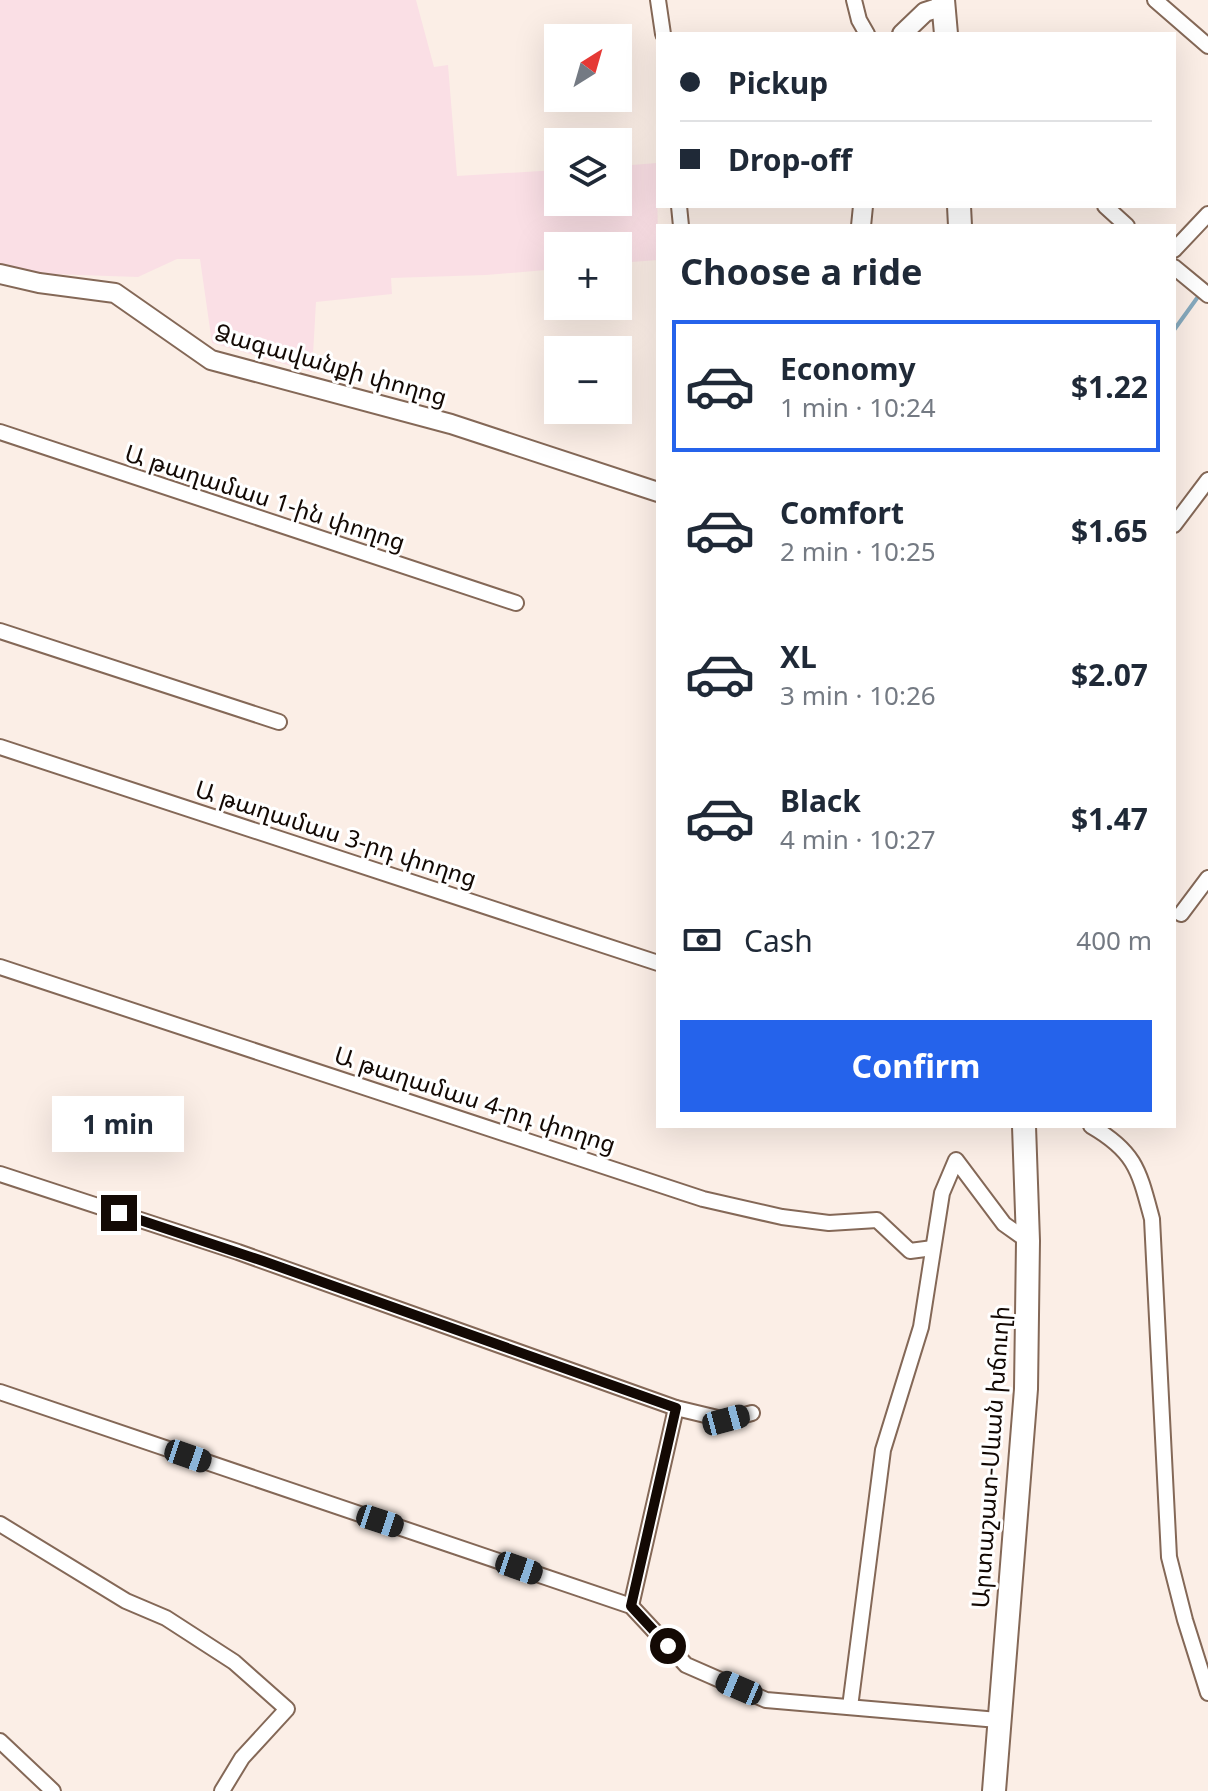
<!DOCTYPE html>
<meta charset="utf-8">
<style>
:root{--surface:#fff;--page:#f2f2f3;--text:#1f2937;--muted:#747a83;--line:#e0e1e3;--accent:#2563eb}
body{margin:0;font-family:"Noto Sans","Noto Sans Armenian",sans-serif;background:var(--page);color:var(--text);height:100vh;display:flex;flex-direction:column;font-size:30px;white-space:nowrap}
*{box-sizing:border-box;margin:0}
p{font-size:26px;color:var(--muted)}
.icon{flex:none;width:44px;height:44px;fill:none;stroke:currentColor;stroke-width:2;stroke-linecap:round;stroke-linejoin:round}
.map{position:relative;flex:1;overflow:hidden}
.side{position:absolute;left:656px;top:224px;width:520px;height:904px;display:flex;flex-direction:column;background:var(--surface);border-radius:0px;box-shadow:0 8px 32px #0002}
.side>*{flex:none}
.banner{position:absolute;left:656px;top:32px;width:520px;height:176px;border-radius:0px;box-shadow:0 8px 32px #0002;display:grid;align-content:center;height:176px;padding:0 24px;background:var(--surface)}
.needle{width:52px;rotate:37deg}
.buttons{position:absolute;left:544px;top:24px;display:grid;gap:16px}
.buttons a{display:grid;place-items:center;width:88px;height:88px;border-radius:0px;background:var(--surface);box-shadow:0 8px 32px #0002;font-size:40px}
.end{position:absolute;width:36px;height:36px;margin:-18px;border:10px solid #130904;background:#fff;box-shadow:0 0 0 4px #fff}
.from{border-radius:50%}
.bubble{position:absolute;height:56px;border-radius:0px;background:var(--surface);box-shadow:0 8px 32px #0002;font-size:26px;font-weight:700;line-height:56px;text-align:center}
.car{position:absolute;width:24px;height:48px;margin:-24px -12px;border-radius:10px;box-shadow:0 0 6px 2px #0007;background:linear-gradient(#222 24%,#8ab4d8 0 40%,#222 0 76%,#8ab4d8 0 86%,#222 0)}
.banner b{display:flex;align-items:center;gap:28px;height:76px;font-size:30px}
.banner b+b{border-top:2px solid var(--line)}
.banner i{width:20px;height:20px;background:var(--text)}
ul{padding:0;list-style:none}
li{display:flex;align-items:center;gap:24px;height:132px;margin:0 16px 12px;padding:0 8px;border:4px solid transparent;border-radius:0px}
li div{flex:1}
li b{display:block;font-size:30px}
li em{font-style:normal;font-weight:700}
li.selected{border-color:var(--accent)}
li>.icon{width:72px;height:72px;stroke-width:1.5}
h2{padding:0 24px;font-size:36px;line-height:96px}
.pay{display:flex;align-items:center;gap:20px;height:88px;padding:0 24px;font-size:30px}
.pay p{margin-inline-start:auto}
.primary-button{display:flex;gap:16px;margin-top:auto;padding:16px 24px}
.primary-button a{flex:1;height:92px;border-radius:0px;background:var(--accent);color:#fff;font-size:32px;font-weight:700;line-height:92px;text-align:center}
.map>svg:first-child{display:block}
.industrial{fill:#fadfe5}
.lines{fill:none;stroke-linecap:round;stroke-linejoin:round}
.stream{stroke:#86a9bd;stroke-width:4}
.street-casing{stroke:#846857;stroke-width:18}
.secondary-casing{stroke:#846857;stroke-width:22}
.primary-casing{stroke:#846857;stroke-width:26}
.street{stroke:#fff;stroke-width:14}
.secondary{stroke:#fff;stroke-width:18}
.primary{stroke:#fff;stroke-width:22}
.route{stroke:#130904;stroke-width:10}
.labels{text-anchor:middle;stroke-width:6;stroke-linejoin:round;paint-order:stroke}
.street-label{font-size:24px;fill:#130904;stroke:#fff}
</style>
<div class="map">
<svg width="1208" height="1791" viewBox="0 0 1208 1791">
<rect width="100%" height="100%" fill="#fbeee6"/>
<polygon class="industrial" points="0,0 416,0 434,67 448,65 457,176 558,170 558,202 618,202 618,166 657,163 658,260 618,263 618,246 558,246 558,269 486,275 391,278 392,294 316,302 312,372 212,343 200,259 177,259 138,277 50,274 0,265"/>
<g class="lines">
<polyline class="stream" points="1174,330 1200,294"/>
<defs>
<g id="street">
<polyline points="658,0 663,34"/>
<polyline points="854,0 859,20 867,34"/>
<polyline points="1155,0 1208,46"/>
<polyline points="679,206 681,226"/>
<polyline points="1105,206 1127,226"/>
<polyline points="1174,250 1208,214"/>
<polyline points="1174,267 1208,295"/>
<polyline points="0,432 516,603"/>
<polyline points="1174,525 1208,480"/>
<polyline points="0,631 279,722"/>
<polyline points="0,747 658,963"/>
<polyline points="1181,914 1208,878"/>
<polyline points="0,967 703,1199 782,1217 829,1223 877,1220 910,1251 933,1248"/>
<path d="M1091 1126C1136 1152 1139 1171 1152 1219L1169 1557 1185 1620 1208 1693"/>
<polyline points="0,1174 238,1252 676,1408 726,1420 752,1413"/>
<polyline points="0,1392 631,1606 686,1665 766,1700 998,1720"/>
<polyline points="0,1524 126,1601 166,1618 234,1662 287,1709 242,1758 222,1791"/>
<polyline points="631,1606 676,1408"/>
<polyline points="850,1707 883,1450 921,1327 942,1193 956,1160 1004,1224 1028,1241"/>
<polyline points="0,1741 53,1791"/>
</g>
<g id="secondary">
<polyline points="902,34 925,12 944,6"/>
<polyline points="861,226 863,206"/>
<polyline points="0,274 39,283 115,293 211,360 451,424 658,492"/>
</g>
<g id="primary">
<polyline points="943,0 946,34"/>
<polyline points="959,206 960,226"/>
<polyline points="994,1791 1026,1389 1028,1241 1024,1126"/>
</g>
</defs>
<use href="#street" class="street-casing"/>
<use href="#secondary" class="secondary-casing"/>
<use href="#primary" class="primary-casing"/>
<use href="#street" class="street"/>
<use href="#secondary" class="secondary"/>
<use href="#primary" class="primary"/>
</g>
<g class="lines">
<polyline class="route" points="119,1213 263,1261 676,1408 631,1606 668,1646"/>
</g>
<g class="labels">
<g class="street-label">
<text transform="translate(331 365) rotate(16)" y="8">Ձագավանքի փողոց</text>
<text transform="translate(265 498) rotate(18)" y="8">Ա թաղամաս 1-ին փողոց</text>
<text transform="translate(336 834) rotate(18)" y="8">Ա թաղամաս 3-րդ փողոց</text>
<text transform="translate(475 1100) rotate(18)" y="8">Ա թաղամաս 4-րդ փողոց</text>
<text transform="translate(991 1457) rotate(-86)" y="8">Արտաշատ-Սևան խճուղի</text>
</g>
</g>
</svg>
<div class="buttons">
<a><svg class="needle" viewBox="-14 -14 28 28"><path d="M0-13l5 13h-10z" fill="#e53935"/><path d="M0 13l5-13h-10z" fill="#747a83"/></svg></a>
<a><svg class="icon" aria-label="layers" viewBox="0 0 24 24"><path d="M12 4l9 5-9 5-9-5zM3 14l9 5 9-5"/></svg></a>
<a>+</a>
<a>−</a>
</div>
<i class="end from" style="left:668px;top:1646px"></i>
<i class="end" style="left:119px;top:1213px"></i>
<div class="bubble" style="left:52px;top:1096px;width:132px">1 min</div>
<i class="car" style="left:726px;top:1420px;rotate:75deg"></i>
<i class="car" style="left:188px;top:1456px;rotate:109deg"></i>
<i class="car" style="left:380px;top:1521px;rotate:108deg"></i>
<i class="car" style="left:519px;top:1568px;rotate:109deg"></i>
<i class="car" style="left:739px;top:1688px;rotate:293deg"></i>
<div class="banner">
<b><i class="from"></i>Pickup</b>
<b><i></i>Drop-off</b>
</div>
<section class="side">
<h2>Choose a ride</h2>
<ul>
<li class="selected"><svg class="icon" aria-label="car" viewBox="0 0 24 24"><path d="M5 17H2v-5l4-1 3-4h7l3 4 3 1v5h-3M9 17h6M6 11h13"/><circle cx="7" cy="17" r="2"/><circle cx="17" cy="17" r="2"/></svg><div><b>Economy</b><p>1 min · 10:24</p></div><em>$1.22</em></li>
<li><svg class="icon" aria-label="car" viewBox="0 0 24 24"><path d="M5 17H2v-5l4-1 3-4h7l3 4 3 1v5h-3M9 17h6M6 11h13"/><circle cx="7" cy="17" r="2"/><circle cx="17" cy="17" r="2"/></svg><div><b>Comfort</b><p>2 min · 10:25</p></div><em>$1.65</em></li>
<li><svg class="icon" aria-label="car" viewBox="0 0 24 24"><path d="M5 17H2v-5l4-1 3-4h7l3 4 3 1v5h-3M9 17h6M6 11h13"/><circle cx="7" cy="17" r="2"/><circle cx="17" cy="17" r="2"/></svg><div><b>XL</b><p>3 min · 10:26</p></div><em>$2.07</em></li>
<li><svg class="icon" aria-label="car" viewBox="0 0 24 24"><path d="M5 17H2v-5l4-1 3-4h7l3 4 3 1v5h-3M9 17h6M6 11h13"/><circle cx="7" cy="17" r="2"/><circle cx="17" cy="17" r="2"/></svg><div><b>Black</b><p>4 min · 10:27</p></div><em>$1.47</em></li>
</ul>
<div class="pay"><svg class="icon" aria-label="cash" viewBox="0 0 24 24"><path d="M3 7h18v10H3z"/><circle cx="12" cy="12" r="2"/></svg>Cash<p>400 m</p></div>
<div class="primary-button"><a>Confirm</a></div>
</section>
</div>
